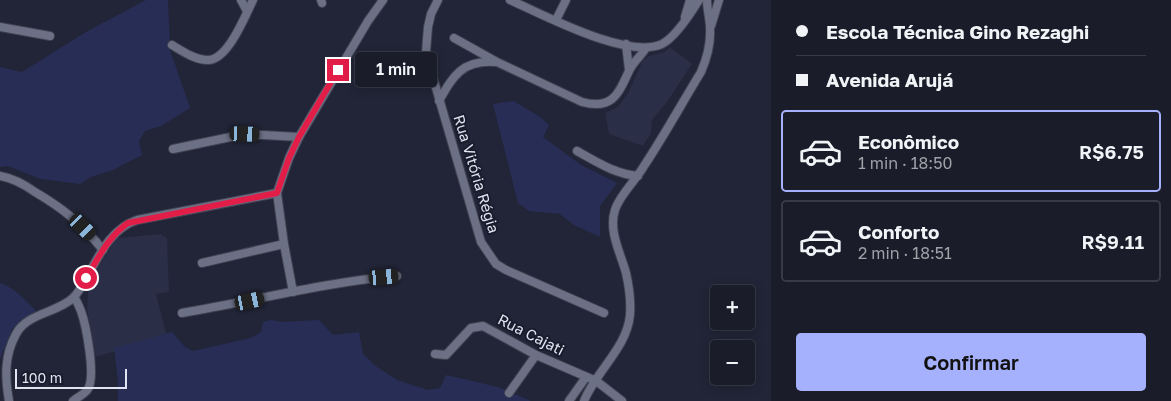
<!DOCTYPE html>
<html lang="pt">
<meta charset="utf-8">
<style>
:root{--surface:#1a1c29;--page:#232531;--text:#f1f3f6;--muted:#9fa1a8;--line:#383a46;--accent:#a5b1fc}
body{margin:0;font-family:"Golos Text",sans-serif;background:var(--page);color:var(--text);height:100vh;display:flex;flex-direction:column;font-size:19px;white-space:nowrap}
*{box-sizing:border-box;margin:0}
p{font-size:16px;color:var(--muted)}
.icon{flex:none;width:28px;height:28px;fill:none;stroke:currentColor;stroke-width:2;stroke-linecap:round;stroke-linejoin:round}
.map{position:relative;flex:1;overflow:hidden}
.side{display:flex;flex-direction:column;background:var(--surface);width:400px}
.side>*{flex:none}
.guide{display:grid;align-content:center;height:110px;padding:0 25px;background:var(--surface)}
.tools{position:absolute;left:710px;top:285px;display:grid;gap:10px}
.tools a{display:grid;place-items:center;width:45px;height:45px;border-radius:5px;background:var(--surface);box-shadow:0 2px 12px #0003,0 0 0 1px var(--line);font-size:25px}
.scale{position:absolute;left:15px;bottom:12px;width:112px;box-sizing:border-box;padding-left:5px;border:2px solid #e1e4f0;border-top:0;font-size:14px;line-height:18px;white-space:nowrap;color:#e1e4f0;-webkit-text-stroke:4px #191c2d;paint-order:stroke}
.end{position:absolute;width:22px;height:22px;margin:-11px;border:6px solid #e11d48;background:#fff;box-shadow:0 0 0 2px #fff}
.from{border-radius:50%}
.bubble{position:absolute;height:35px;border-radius:5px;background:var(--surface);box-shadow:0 2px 12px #0003,0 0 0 1px var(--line);font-size:16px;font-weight:600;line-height:35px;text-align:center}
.car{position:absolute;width:15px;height:30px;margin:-15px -8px;border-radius:6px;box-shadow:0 0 4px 1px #0007;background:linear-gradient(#222 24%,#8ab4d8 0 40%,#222 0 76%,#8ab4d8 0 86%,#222 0)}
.guide b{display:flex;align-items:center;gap:18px;height:48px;font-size:19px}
.guide b+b{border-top:1px solid var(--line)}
.guide i{width:12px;height:12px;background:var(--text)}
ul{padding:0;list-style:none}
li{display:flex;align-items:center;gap:15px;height:82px;margin:0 10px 8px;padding:0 15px;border:2px solid var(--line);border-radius:5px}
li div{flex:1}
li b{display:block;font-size:19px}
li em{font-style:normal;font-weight:600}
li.on{border-color:var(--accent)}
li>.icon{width:45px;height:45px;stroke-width:1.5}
.button{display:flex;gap:10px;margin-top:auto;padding:10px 25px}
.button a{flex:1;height:58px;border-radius:5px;background:var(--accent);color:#111;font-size:20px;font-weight:600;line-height:58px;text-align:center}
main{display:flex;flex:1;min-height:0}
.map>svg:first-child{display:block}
.built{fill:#2a2e46}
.green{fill:#282d56}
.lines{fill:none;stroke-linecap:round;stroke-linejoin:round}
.minor-casing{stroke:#3f4150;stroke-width:10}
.minor{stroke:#6b7085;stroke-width:8}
.route{stroke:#e11d48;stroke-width:6}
.labels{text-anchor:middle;stroke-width:4;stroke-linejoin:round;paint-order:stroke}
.street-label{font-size:15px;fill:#e1e4f0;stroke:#191c2d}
</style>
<main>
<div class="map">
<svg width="771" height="401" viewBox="0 0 771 401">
<rect width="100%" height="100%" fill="#222537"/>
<g class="built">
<polygon points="670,47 692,64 667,102 652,120 651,133 643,146 609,134 605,113 618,107 628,93 642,62 648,56 664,52"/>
<polygon points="161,234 167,238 169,292 156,294 167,337 95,357 87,309 89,282 117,238"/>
</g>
<g class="green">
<polygon points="146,0 168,0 170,50 190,108 161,126 145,131 139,141 142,155 113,170 91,177 80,184 41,179 8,166 0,167 0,67 22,72 86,32"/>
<path d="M514 101C525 109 540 115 549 125L543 137 581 165 617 183 600 206V237L574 225 560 214 529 211 518 203 493 104Z"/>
<path d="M0 283C14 287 26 301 36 311L12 329 0 359Z"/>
<polygon points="271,320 283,322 319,320 333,335 359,332 363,354 377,367 397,380 428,390 440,388 446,375 498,387 531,401 118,401 118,381 114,348 172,332 185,347 193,351 251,338 261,332 263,322"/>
</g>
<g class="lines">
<defs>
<g id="minor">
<polyline points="241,0 247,11"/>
<polyline points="321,0 322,3"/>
<polyline points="438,0 431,14 428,27 426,52 429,64 481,242 496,264 506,270 604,313"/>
<path d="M510 0C544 15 628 60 662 44 676 37 691 13 699 0"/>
<polyline points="685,17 690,0"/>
<polyline points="556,20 566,0"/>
<polyline points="711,26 719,0"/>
<polyline points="0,27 50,36"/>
<path d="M454 38 497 62 582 102C612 110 618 95 629 71 633 62 641 56 646 48"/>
<polyline points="626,44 629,70"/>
<path d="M172 45C182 51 195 60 208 60 228 60 245 16 253 0"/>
<path d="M439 101C453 76 462 60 495 62"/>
<polyline points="173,149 245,134 299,137"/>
<path d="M577 151C597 162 615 174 638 176"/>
<path d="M0 176C12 178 25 185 35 192 64 209 82 224 103 250"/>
<polyline points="202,263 284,244"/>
<polyline points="293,292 284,244 277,193 289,158 299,137 368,21 383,0"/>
<path d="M182 313C254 301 325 282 397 276"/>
<polyline points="435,354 446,355 471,328 483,326 536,355 594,380"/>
<polyline points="595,380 622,401"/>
<polyline points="509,393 536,355"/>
<path d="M9 401C5 377 4 356 16 334 27 313 57 313 73 298 79 292 82 285 86 279 99 256 110 229 137 220L277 193"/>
<path d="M73 401C78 397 85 394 88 389 96 376 86 325 81 311 79 306 77 301 74 297"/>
<polyline points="569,401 586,377"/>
<path d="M584 401C596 371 627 348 630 315 631 301 629 286 626 273 621 254 608 231 615 210 619 196 636 180 644 166 664 136 682 103 701 72 707 58 711 44 710 28 710 19 707 10 707 0"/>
</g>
</defs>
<use href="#minor" class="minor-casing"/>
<use href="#minor" class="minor"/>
</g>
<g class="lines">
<path class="route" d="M86 278C99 257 108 237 128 223L277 193 289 158 299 137 338 70"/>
</g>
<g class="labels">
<g class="street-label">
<text transform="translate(476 174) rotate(73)" y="5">Rua Vitória Régia</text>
<text transform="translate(531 335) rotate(27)" y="5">Rua Cajati</text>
</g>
</g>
</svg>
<div class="tools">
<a>+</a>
<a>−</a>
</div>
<div class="scale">100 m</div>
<i class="end from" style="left:86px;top:278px"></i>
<i class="end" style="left:338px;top:70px"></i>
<div class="bubble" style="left:355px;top:52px;width:82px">1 min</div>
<i class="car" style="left:245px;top:134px;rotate:92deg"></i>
<i class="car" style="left:83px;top:227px;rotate:135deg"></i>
<i class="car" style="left:384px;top:277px;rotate:85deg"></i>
<i class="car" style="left:250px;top:301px;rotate:78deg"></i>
</div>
<section class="side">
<div class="guide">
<b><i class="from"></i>Escola Técnica Gino Rezaghi</b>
<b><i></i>Avenida Arujá</b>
</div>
<ul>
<li class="on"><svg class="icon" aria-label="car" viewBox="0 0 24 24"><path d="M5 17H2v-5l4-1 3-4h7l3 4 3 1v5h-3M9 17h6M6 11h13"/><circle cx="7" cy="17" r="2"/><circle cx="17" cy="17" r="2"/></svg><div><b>Econômico</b><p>1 min · 18:50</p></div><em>R$6.75</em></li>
<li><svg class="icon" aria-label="car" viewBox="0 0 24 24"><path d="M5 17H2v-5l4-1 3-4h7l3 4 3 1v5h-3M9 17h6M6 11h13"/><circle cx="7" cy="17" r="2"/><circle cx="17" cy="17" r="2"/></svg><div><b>Conforto</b><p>2 min · 18:51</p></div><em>R$9.11</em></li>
</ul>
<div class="button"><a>Confirmar</a></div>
</section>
</main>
